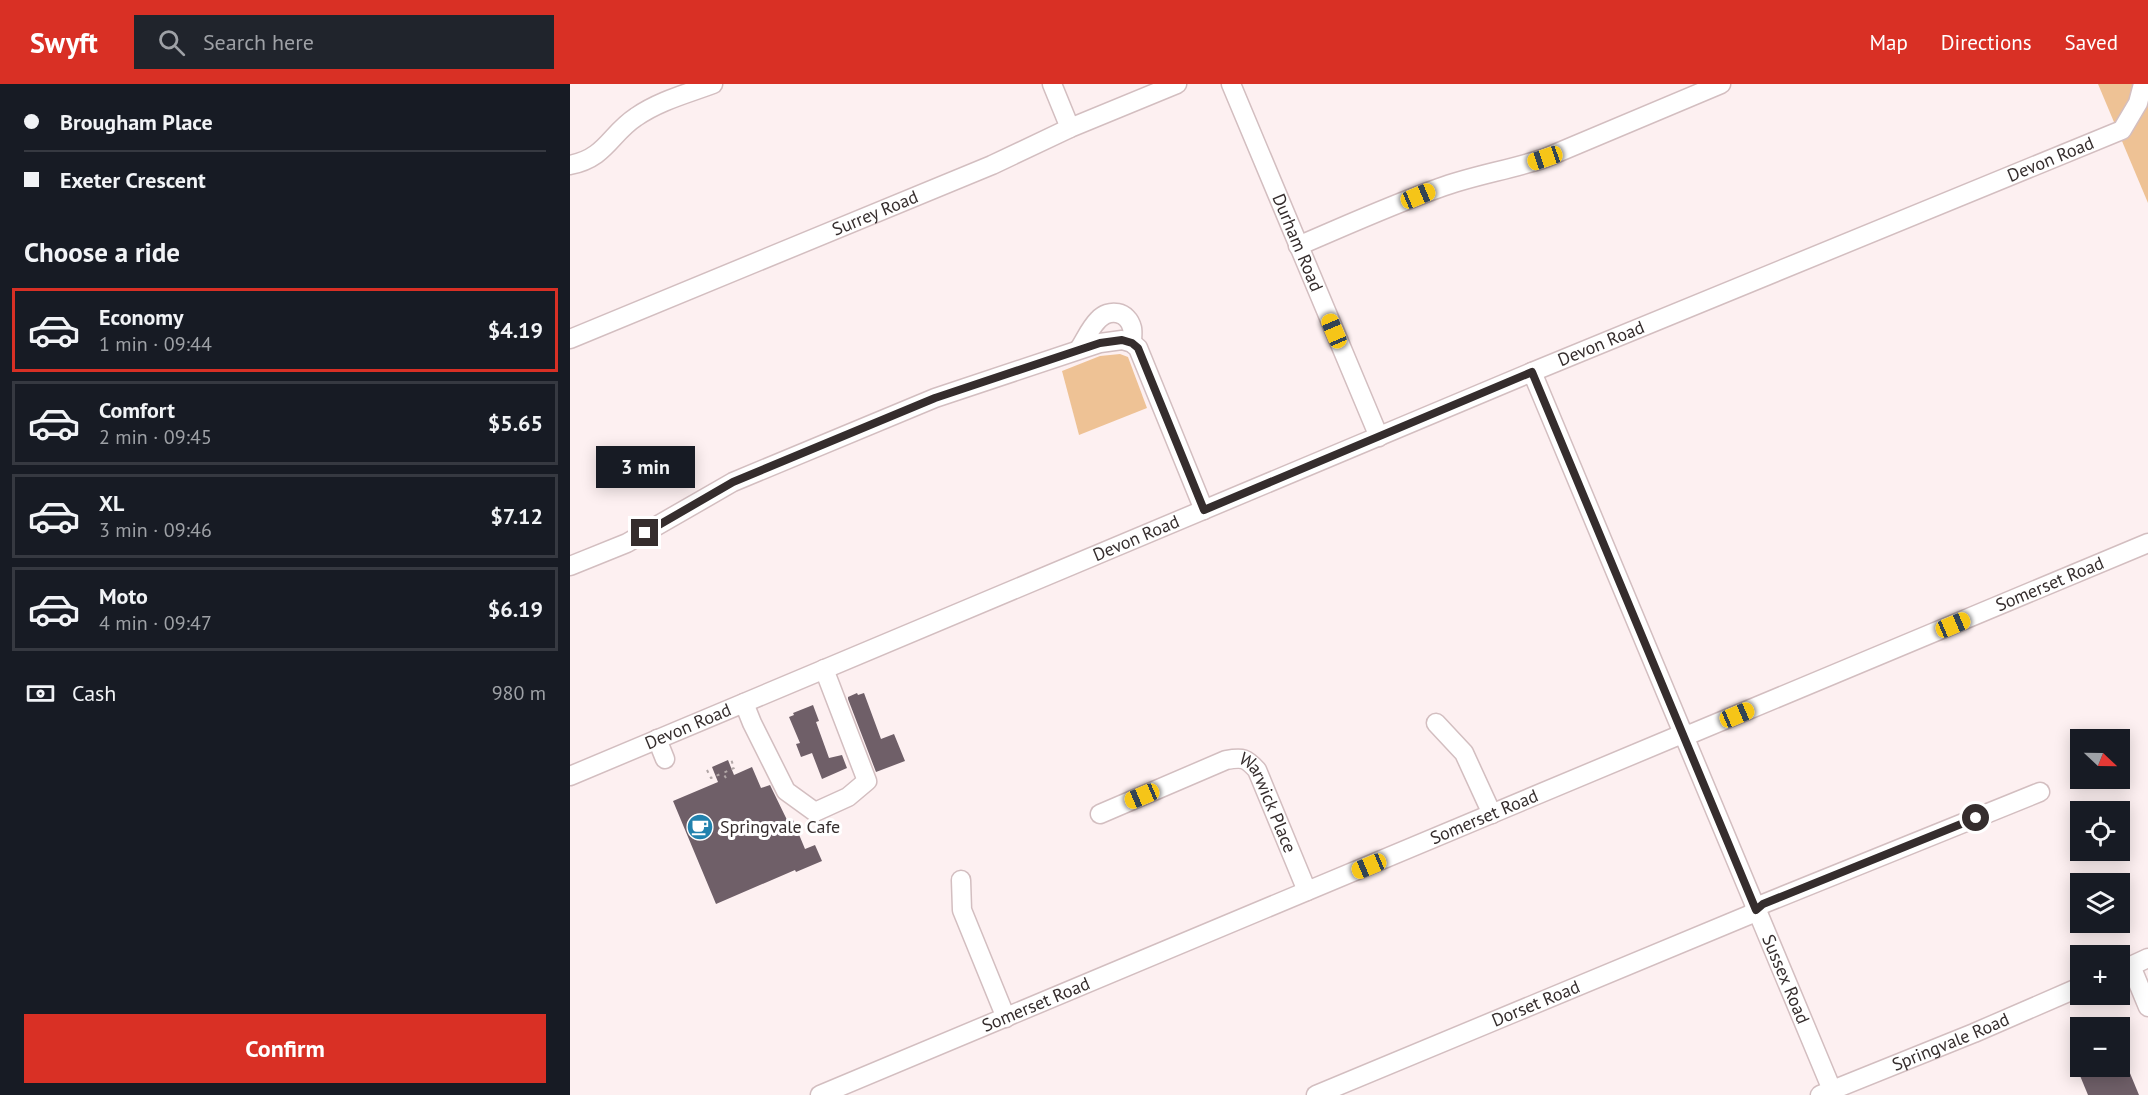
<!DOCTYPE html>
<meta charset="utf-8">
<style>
:root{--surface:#171b24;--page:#20242c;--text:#f1f3f6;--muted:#9ea1a6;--line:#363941;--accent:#d93025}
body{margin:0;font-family:"PT Sans",sans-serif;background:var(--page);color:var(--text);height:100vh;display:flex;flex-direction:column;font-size:22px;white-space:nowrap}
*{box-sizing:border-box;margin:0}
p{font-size:20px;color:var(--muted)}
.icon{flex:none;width:33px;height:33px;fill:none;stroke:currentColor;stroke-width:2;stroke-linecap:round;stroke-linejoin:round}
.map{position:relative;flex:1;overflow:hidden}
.side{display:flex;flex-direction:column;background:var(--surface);width:570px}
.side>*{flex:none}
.hud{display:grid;align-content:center;height:132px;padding:0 24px;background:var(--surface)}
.needle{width:39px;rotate:112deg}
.buttons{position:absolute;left:1500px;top:645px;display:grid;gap:12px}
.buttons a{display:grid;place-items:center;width:60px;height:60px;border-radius:0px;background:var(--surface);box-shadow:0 3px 15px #0003;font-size:30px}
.end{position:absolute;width:27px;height:27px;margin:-14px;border:8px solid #352d2d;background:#fff;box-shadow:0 0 0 3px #fff}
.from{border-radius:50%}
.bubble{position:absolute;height:42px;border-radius:0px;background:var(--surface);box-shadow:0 3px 15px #0003;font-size:20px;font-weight:700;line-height:42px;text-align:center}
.car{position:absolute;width:18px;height:36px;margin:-18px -9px;border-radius:8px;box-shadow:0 0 4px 2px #0007;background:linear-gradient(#f5c518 24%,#345 0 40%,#f5c518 0 76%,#345 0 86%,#f5c518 0)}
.hud b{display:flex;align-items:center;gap:21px;height:57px;font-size:22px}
.hud b+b{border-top:2px solid var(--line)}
.hud i{width:15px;height:15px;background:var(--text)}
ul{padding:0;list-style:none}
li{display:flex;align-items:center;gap:18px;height:84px;margin:0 12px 9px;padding:0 12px;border:3px solid var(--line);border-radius:0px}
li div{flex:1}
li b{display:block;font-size:22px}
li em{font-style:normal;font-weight:700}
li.active{border-color:var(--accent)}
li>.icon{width:54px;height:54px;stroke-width:1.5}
h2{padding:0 24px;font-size:27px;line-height:72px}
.pay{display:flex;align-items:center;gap:15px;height:66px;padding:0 24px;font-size:22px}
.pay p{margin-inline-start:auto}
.action{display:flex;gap:12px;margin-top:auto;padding:12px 24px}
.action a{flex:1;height:69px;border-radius:0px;background:var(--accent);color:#fff;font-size:24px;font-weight:700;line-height:69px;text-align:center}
header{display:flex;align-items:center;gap:36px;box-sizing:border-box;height:84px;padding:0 30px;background:var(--accent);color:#fff}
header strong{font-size:28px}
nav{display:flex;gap:33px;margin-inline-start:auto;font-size:21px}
.search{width:420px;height:54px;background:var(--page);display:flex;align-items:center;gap:15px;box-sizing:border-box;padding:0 21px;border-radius:0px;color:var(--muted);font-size:22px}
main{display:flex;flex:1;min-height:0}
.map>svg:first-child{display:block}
.green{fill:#eec295}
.building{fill:#6f5f68}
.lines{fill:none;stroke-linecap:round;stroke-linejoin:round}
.minor-casing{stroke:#d3bec0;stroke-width:21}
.path{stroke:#b1a6a6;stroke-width:2;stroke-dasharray:3 4.5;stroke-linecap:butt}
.minor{stroke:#fff;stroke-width:18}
.route{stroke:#352d2d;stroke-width:8}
.labels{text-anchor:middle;stroke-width:6;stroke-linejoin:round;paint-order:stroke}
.street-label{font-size:18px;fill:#352d2d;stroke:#fff}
.poi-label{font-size:18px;fill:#352d2d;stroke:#fff;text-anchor:start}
</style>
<header>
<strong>Swyft</strong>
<div class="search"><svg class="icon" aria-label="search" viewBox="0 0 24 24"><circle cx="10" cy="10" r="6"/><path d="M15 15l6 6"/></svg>Search here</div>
<nav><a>Map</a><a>Directions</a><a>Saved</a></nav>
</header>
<main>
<section class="side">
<div class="hud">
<b><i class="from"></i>Brougham Place</b>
<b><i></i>Exeter Crescent</b>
</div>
<h2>Choose a ride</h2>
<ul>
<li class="active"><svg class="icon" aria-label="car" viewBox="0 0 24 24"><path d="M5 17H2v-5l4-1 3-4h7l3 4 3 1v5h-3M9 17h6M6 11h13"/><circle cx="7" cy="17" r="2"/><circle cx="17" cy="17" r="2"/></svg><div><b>Economy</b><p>1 min · 09:44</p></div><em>$4.19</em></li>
<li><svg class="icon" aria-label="car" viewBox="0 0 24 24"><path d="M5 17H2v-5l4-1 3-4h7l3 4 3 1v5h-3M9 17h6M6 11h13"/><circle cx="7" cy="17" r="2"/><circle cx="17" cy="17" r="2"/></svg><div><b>Comfort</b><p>2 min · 09:45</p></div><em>$5.65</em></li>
<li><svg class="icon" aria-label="car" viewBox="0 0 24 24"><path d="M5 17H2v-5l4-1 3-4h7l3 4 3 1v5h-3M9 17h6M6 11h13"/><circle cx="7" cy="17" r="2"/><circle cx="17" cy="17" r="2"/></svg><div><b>XL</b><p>3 min · 09:46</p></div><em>$7.12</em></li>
<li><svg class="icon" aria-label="car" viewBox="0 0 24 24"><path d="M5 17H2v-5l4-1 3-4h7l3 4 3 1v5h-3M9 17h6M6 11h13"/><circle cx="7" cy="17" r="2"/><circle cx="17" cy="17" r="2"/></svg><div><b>Moto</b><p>4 min · 09:47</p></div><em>$6.19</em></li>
</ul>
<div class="pay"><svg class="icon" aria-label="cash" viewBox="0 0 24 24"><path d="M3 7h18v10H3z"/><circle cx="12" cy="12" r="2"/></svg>Cash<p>980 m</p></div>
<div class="action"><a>Confirm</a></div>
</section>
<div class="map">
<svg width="1578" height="1011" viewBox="0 0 1578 1011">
<rect width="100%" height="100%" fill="#fdf0f1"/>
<g class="green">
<polygon points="1528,0 1578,0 1578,119"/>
<polygon points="550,270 558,273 577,324 509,351 492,287 530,272"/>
</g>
<g class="building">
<polygon points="287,609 288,611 294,609 311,655 324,650 335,677 306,688 278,615 278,613"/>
<polygon points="243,621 249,637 246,638 259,674 272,671 277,684 252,695 242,669 231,673 226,660 230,659 219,633 224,631 223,629"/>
<polygon points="158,676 164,691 182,683 191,704 200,701 218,738 223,736 235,765 245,761 252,777 226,788 225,786 146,820 103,717 148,698 142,683"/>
<polygon points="1506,982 1557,982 1569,1011 1518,1011"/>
</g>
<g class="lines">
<defs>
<g id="minor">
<polyline points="482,0 500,44"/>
<path id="s1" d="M661 0 809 353"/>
<path d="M0 81C36 74 40 50 66 33 89 17 116 10 143 0"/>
<path d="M728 162C775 142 821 121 869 104 904 91 940 86 975 74L1151 0"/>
<path id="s2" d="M0 255 422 81 500 44 607 0"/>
<path d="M509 265C515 256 520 244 528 236 539 224 558 227 562 244 563 248 562 254 562 259"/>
<path id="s3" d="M962 288 1262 1006"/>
<polyline points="0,482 57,459 163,398 365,314 530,259 552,256 562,259 568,264 634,426"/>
<polyline points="174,619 182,639 216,707 245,728 278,713 297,697 254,585"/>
<polyline points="866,639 894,669 922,730"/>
<polyline points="87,655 95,675"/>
<path id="s4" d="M0 692 962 288 1552 46 1568 19 1573 0"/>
<path id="s5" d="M530 730 656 676C673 673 676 674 687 686L737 807"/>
<polyline points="391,796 392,826 436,934"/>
<polyline points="1561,882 1578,923"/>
<polyline points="1550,887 1578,874"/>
<path id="s6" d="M250 1011 1105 653 1123 649 1578 459"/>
<path id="s7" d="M746 1011 1179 831 1193 820 1470 708"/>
<path id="s8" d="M1250 1011 1404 949 1510 903"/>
</g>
</defs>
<use href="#minor" class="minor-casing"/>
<g class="path">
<polyline points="137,686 141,694 153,689"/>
<polyline points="156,694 153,689 164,684 161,675"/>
</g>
<use href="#minor" class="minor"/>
</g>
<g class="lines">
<polyline class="route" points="75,449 163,398 365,314 530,259 552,256 562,259 568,264 634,426 962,288 1186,826 1193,820 1406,734"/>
</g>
<defs>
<symbol id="cafe-disc" viewBox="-11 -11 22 22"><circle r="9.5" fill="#2282ae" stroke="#fff"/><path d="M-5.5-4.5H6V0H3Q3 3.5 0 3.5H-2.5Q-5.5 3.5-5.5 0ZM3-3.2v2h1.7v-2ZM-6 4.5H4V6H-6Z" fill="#fff"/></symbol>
</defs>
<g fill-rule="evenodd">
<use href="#cafe-disc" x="115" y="728" width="30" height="30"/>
</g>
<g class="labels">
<g class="street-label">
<text dy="6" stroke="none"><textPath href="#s4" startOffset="1604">Devon Road</textPath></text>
<text dy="6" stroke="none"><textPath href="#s2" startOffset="330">Surrey Road</textPath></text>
<text dy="6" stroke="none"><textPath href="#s1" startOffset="172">Durham Road</textPath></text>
<text dy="6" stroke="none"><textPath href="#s4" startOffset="1118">Devon Road</textPath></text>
<text dy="6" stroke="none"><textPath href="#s4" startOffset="614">Devon Road</textPath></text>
<text dy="6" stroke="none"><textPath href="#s6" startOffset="1332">Somerset Road</textPath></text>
<text dy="6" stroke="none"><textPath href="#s4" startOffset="128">Devon Road</textPath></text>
<text dy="6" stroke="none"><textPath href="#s5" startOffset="206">Warwick Place</textPath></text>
<text dy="6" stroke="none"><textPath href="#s6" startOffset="720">Somerset Road</textPath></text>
<text dy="6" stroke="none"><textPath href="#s3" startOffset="658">Sussex Road</textPath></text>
<text dy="6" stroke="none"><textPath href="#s7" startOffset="238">Dorset Road</textPath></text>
<text dy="6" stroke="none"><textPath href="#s6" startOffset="234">Somerset Road</textPath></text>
<text dy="6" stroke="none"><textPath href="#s8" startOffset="141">Springvale Road</textPath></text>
</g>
<g class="poi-label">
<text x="150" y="749">Springvale Cafe</text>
</g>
</g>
</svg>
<div class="buttons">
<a><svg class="needle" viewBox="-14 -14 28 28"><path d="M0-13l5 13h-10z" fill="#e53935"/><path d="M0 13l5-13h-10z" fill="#9ea1a6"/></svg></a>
<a><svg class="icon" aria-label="locate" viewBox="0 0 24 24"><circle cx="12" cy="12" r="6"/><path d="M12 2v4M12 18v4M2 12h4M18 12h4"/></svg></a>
<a><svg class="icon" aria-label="layers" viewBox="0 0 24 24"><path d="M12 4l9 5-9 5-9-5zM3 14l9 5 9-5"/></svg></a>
<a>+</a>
<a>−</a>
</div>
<i class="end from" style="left:1406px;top:734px"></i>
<i class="end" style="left:75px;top:449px"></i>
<div class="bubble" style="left:26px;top:362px;width:99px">3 min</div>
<i class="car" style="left:975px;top:74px;rotate:251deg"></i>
<i class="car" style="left:848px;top:112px;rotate:67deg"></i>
<i class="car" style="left:764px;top:247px;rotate:337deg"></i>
<i class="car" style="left:1383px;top:541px;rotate:67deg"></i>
<i class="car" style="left:1167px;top:631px;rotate:67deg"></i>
<i class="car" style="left:572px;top:712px;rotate:247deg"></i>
<i class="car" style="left:799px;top:782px;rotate:247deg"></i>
</div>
</main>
